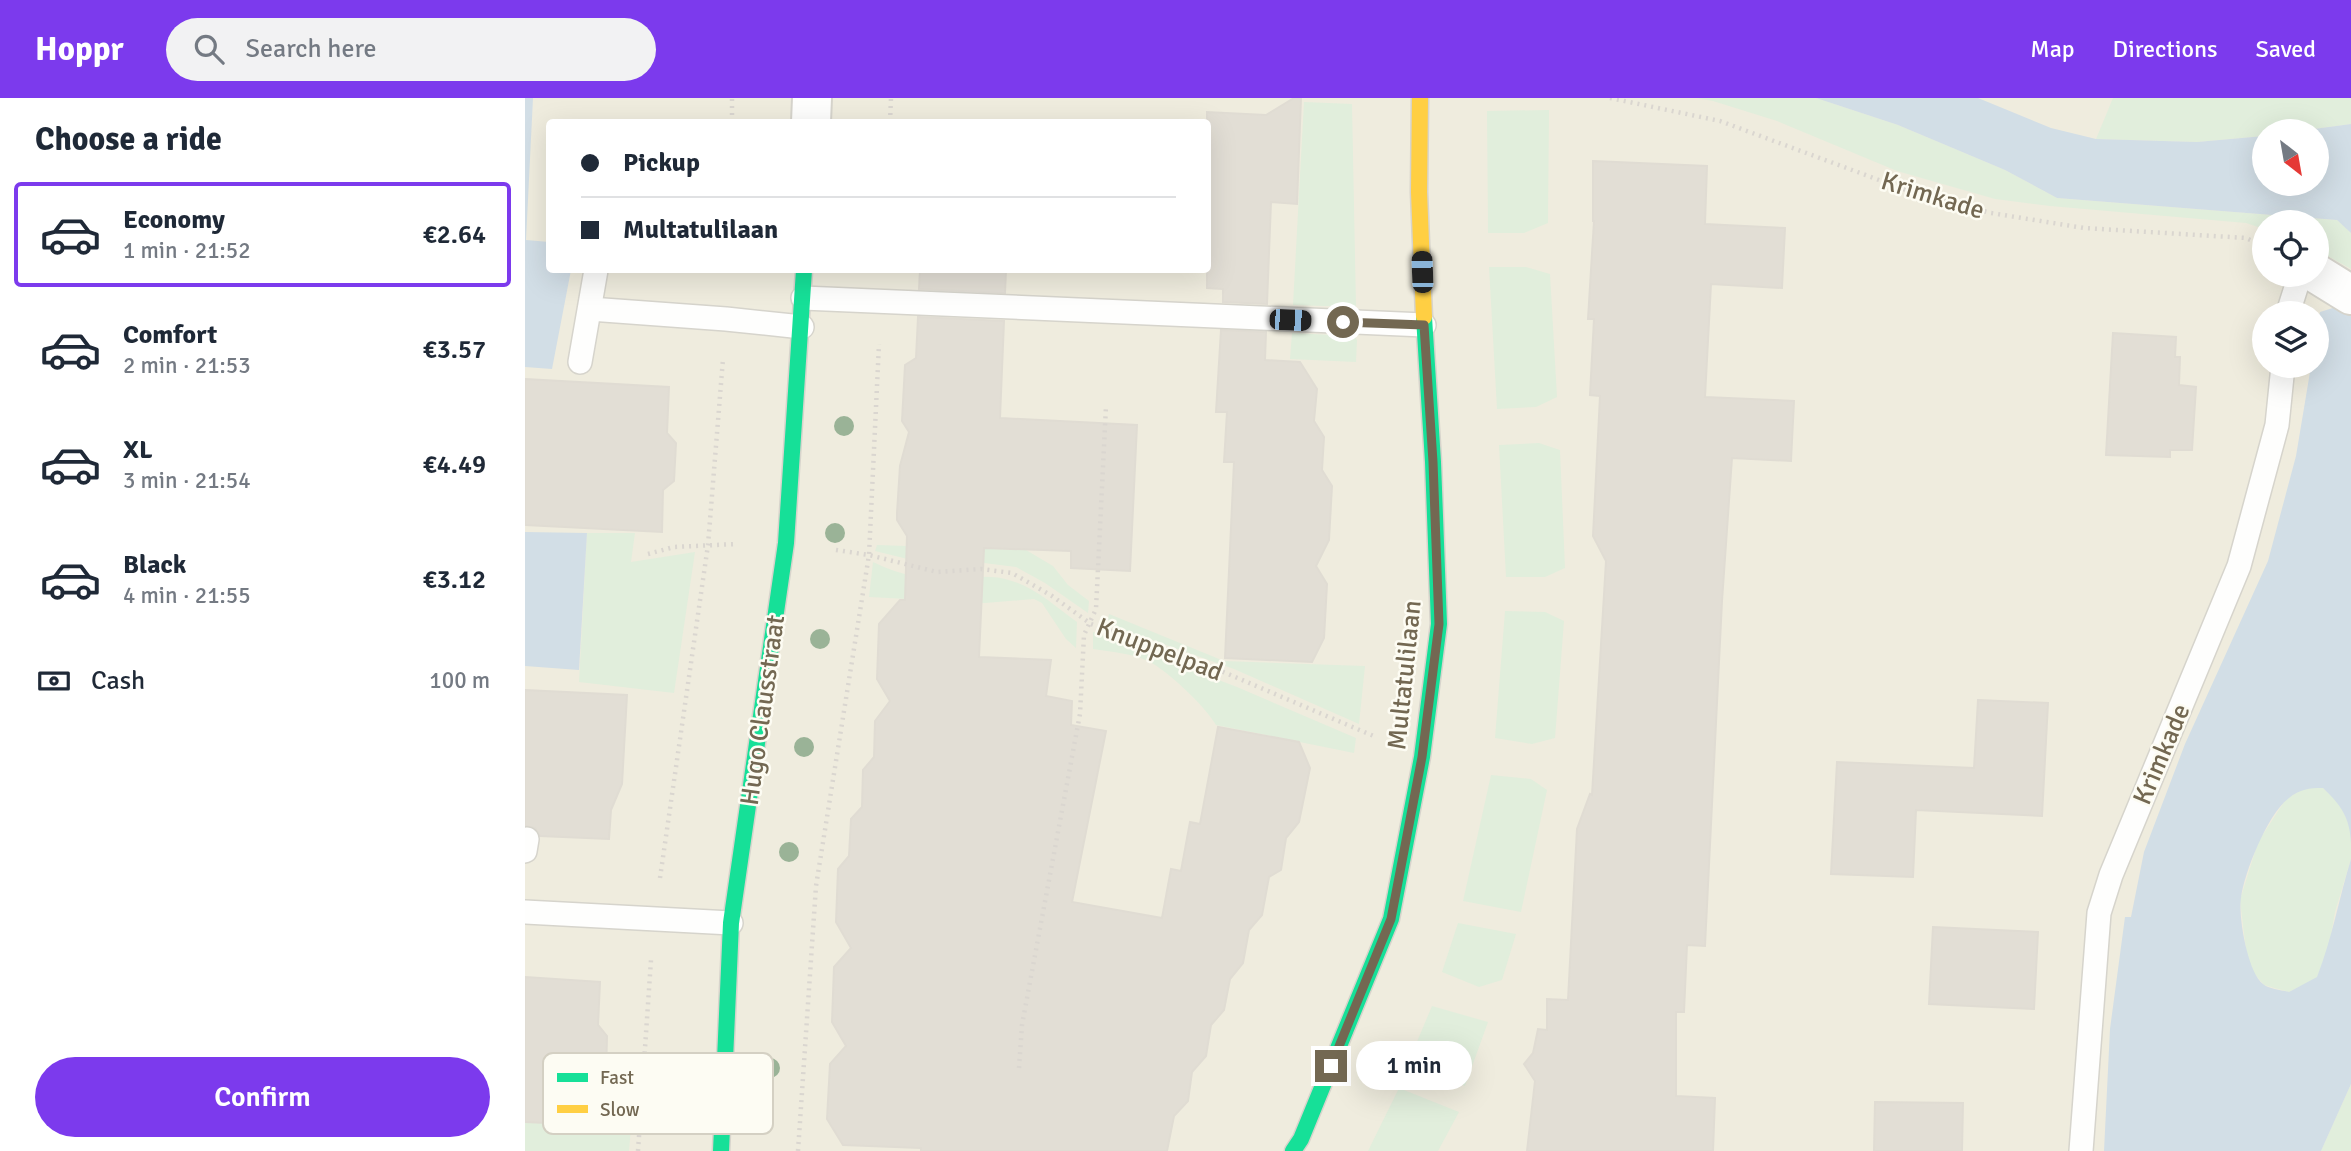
<!DOCTYPE html>
<meta charset="utf-8">
<style>
:root{--surface:#fff;--page:#f2f2f3;--text:#1f2937;--muted:#747a83;--line:#e0e1e3;--accent:#7c3aed}
body{margin:0;font-family:Signika,sans-serif;background:var(--page);color:var(--text);height:100vh;display:flex;flex-direction:column;font-size:26px;white-space:nowrap}
*{box-sizing:border-box;margin:0}
p{font-size:23px;color:var(--muted)}
.icon{flex:none;width:38px;height:38px;fill:none;stroke:currentColor;stroke-width:2;stroke-linecap:round;stroke-linejoin:round}
.map{position:relative;flex:1;overflow:hidden}
.sheet{display:flex;flex-direction:column;background:var(--surface);width:525px}
.sheet>*{flex:none}
.banner{position:absolute;left:21px;top:21px;width:665px;height:154px;border-radius:7px;box-shadow:0 7px 28px #0002;display:grid;align-content:center;height:154px;padding:0 35px;background:var(--surface)}
.needle{width:46px;rotate:149deg}
.buttons{position:absolute;left:1727px;top:21px;display:grid;gap:14px}
.buttons a{display:grid;place-items:center;width:77px;height:77px;border-radius:50%;background:var(--surface);box-shadow:0 7px 28px #0002;font-size:35px}
.end{position:absolute;width:32px;height:32px;margin:-16px;border:9px solid #736852;background:#fff;box-shadow:0 0 0 4px #fff}
.from{border-radius:50%}
.bubble{position:absolute;height:49px;border-radius:24px;background:var(--surface);box-shadow:0 7px 28px #0002;font-size:23px;font-weight:600;line-height:49px;text-align:center}
.car{position:absolute;width:21px;height:42px;margin:-21px -10px;border-radius:9px;box-shadow:0 0 5px 2px #0007;background:linear-gradient(#222 24%,#8ab4d8 0 40%,#222 0 76%,#8ab4d8 0 86%,#222 0)}
.banner b{display:flex;align-items:center;gap:24px;height:66px;font-size:26px}
.banner b+b{border-top:2px solid var(--line)}
.banner i{width:18px;height:18px;background:var(--text)}
ul{padding:0;list-style:none}
li{display:flex;align-items:center;gap:21px;height:105px;margin:0 14px 10px;padding:0 21px;border:4px solid transparent;border-radius:7px}
li div{flex:1}
li b{display:block;font-size:26px}
li em{font-style:normal;font-weight:600}
li.active{border-color:var(--accent)}
li>.icon{width:63px;height:63px;stroke-width:1.5}
h2{padding:0 35px;font-size:32px;line-height:84px}
.pay{display:flex;align-items:center;gap:18px;height:77px;padding:0 35px;font-size:26px}
.pay p{margin-inline-start:auto}
.action{display:flex;gap:14px;margin-top:auto;padding:14px 35px}
.action a{flex:1;height:80px;border-radius:42px;background:var(--accent);color:#fff;font-size:28px;font-weight:600;line-height:80px;text-align:center}
header{display:flex;align-items:center;gap:42px;box-sizing:border-box;height:98px;padding:0 35px;background:var(--accent);color:#fff}
header strong{font-size:33px}
nav{display:flex;gap:38px;margin-inline-start:auto;font-size:24px}
.search{width:490px;height:63px;background:var(--page);display:flex;align-items:center;gap:18px;box-sizing:border-box;padding:0 24px;border-radius:38px;color:var(--muted);font-size:26px}
main{display:flex;flex:1;min-height:0}
.map>svg:first-child{display:block}
.residential{fill:#efecde;fill-rule:evenodd}
.green{fill:#e1eedc}
.water{fill:#d2dee6}
.building{fill:#e2ded5;stroke:#e0dcd3;stroke-width:2}
.lines{fill:none;stroke-linecap:round;stroke-linejoin:round}
.lane-casing{stroke:#d6d4cc;stroke-width:26}
.street-casing{stroke:#d6d4cc;stroke-width:42}
.fast-casing{stroke:#d7d4cc;stroke-width:19}
.slow-casing{stroke:#d7d4cc;stroke-width:19}
.path{stroke:#dad6d0;stroke-width:4.5;stroke-dasharray:2 5;stroke-linecap:butt}
.lane{stroke:#fefefd;stroke-width:23}
.street{stroke:#fefefd;stroke-width:38}
.fast{stroke:#16e098;stroke-width:16}
.slow{stroke:#ffcf43;stroke-width:16}
.tree{fill:#9ab397}
.route{stroke:#736852;stroke-width:9}
.labels{text-anchor:middle;stroke-width:5;stroke-linejoin:round;paint-order:stroke}
.street-label{font-size:26px;fill:#736852;stroke:#fdfcf3}
.key{fill:#fdfcf3;stroke:#d4d0c3;stroke-width:2}
.key-label{font-size:19px;fill:#736852}
</style>
<header>
<strong>Hoppr</strong>
<div class="search"><svg class="icon" aria-label="search" viewBox="0 0 24 24"><circle cx="10" cy="10" r="6"/><path d="M15 15l6 6"/></svg>Search here</div>
<nav><a>Map</a><a>Directions</a><a>Saved</a></nav>
</header>
<main>
<section class="sheet">
<h2>Choose a ride</h2>
<ul>
<li class="active"><svg class="icon" aria-label="car" viewBox="0 0 24 24"><path d="M5 17H2v-5l4-1 3-4h7l3 4 3 1v5h-3M9 17h6M6 11h13"/><circle cx="7" cy="17" r="2"/><circle cx="17" cy="17" r="2"/></svg><div><b>Economy</b><p>1 min · 21:52</p></div><em>€2.64</em></li>
<li><svg class="icon" aria-label="car" viewBox="0 0 24 24"><path d="M5 17H2v-5l4-1 3-4h7l3 4 3 1v5h-3M9 17h6M6 11h13"/><circle cx="7" cy="17" r="2"/><circle cx="17" cy="17" r="2"/></svg><div><b>Comfort</b><p>2 min · 21:53</p></div><em>€3.57</em></li>
<li><svg class="icon" aria-label="car" viewBox="0 0 24 24"><path d="M5 17H2v-5l4-1 3-4h7l3 4 3 1v5h-3M9 17h6M6 11h13"/><circle cx="7" cy="17" r="2"/><circle cx="17" cy="17" r="2"/></svg><div><b>XL</b><p>3 min · 21:54</p></div><em>€4.49</em></li>
<li><svg class="icon" aria-label="car" viewBox="0 0 24 24"><path d="M5 17H2v-5l4-1 3-4h7l3 4 3 1v5h-3M9 17h6M6 11h13"/><circle cx="7" cy="17" r="2"/><circle cx="17" cy="17" r="2"/></svg><div><b>Black</b><p>4 min · 21:55</p></div><em>€3.12</em></li>
</ul>
<div class="pay"><svg class="icon" aria-label="cash" viewBox="0 0 24 24"><path d="M3 7h18v10H3z"/><circle cx="12" cy="12" r="2"/></svg>Cash<p>100 m</p></div>
<div class="action"><a>Confirm</a></div>
</section>
<div class="map">
<svg width="1826" height="1053" viewBox="0 0 1826 1053">
<rect width="100%" height="100%" fill="#f8f6f0"/>
<path class="residential" d="M0 0H1826V1053H0ZM24 24H682V172H24ZM1740 33H1792V86H1740ZM1740 124H1792V177H1740ZM1740 215H1792V268H1740Z"/>
<g class="green">
<polygon points="1171,0 1291,0 1373,27 1480,72 1532,100 1812,122 1826,135 1826,171 1792,152 1792,124 1740,124 1739,131 1721,125 1525,108 1470,101 1372,73 1252,23 1188,3"/>
<polygon points="1588,0 1826,0 1826,26 1774,33 1740,33 1739,38 1672,44 1571,41"/>
<polygon points="779,4 827,6 831,209 768,207"/>
<polygon points="1024,12 1023,125 999,135 963,135 962,13"/>
<polygon points="964,169 1001,169 1025,176 1032,299 1011,309 972,311"/>
<polygon points="767,235 829,238 832,242 831,264 765,261"/>
<polygon points="1014,345 1035,352 1040,470 1020,479 981,479 974,347"/>
<polygon points="62,435 110,435 106,464 170,454 149,595 54,584"/>
<polygon points="352,447 501,452 528,468 543,487 564,503 563,515 520,485 491,469 443,463 403,466 350,453"/>
<path d="M348 464C379 479 399 481 433 480 451 479 470 477 487 483 511 490 532 510 552 524L551 550 541 541 517 505 509 501 460 505 344 499Z"/>
<polygon points="980,513 1020,514 1039,523 1030,640 1007,646 970,640"/>
<polygon points="584,516 699,563 840,568 834,626 709,571 582,526"/>
<path d="M568 534 712 589 831 640 829 655 691 627C681 609 642 572 623 563 606 555 586 554 568 551Z"/>
<polygon points="966,677 1006,681 1022,692 996,814 938,803"/>
<polygon points="1780,690 1798,690 1815,706 1826,731 1826,761 1810,814 1804,848 1792,880 1764,894 1739,887 1727,873 1721,852 1715,802 1733,744 1761,701"/>
<polygon points="933,825 991,836 977,882 954,889 917,874"/>
<polygon points="907,908 963,924 940,988 883,965"/>
<polygon points="1826,986 1826,1053 1796,1053"/>
<polygon points="874,990 934,1014 913,1053 843,1053"/>
<polygon points="0,1024 106,1030 104,1053 0,1053"/>
</g>
<g class="water">
<polygon points="0,0 8,0 1,142 24,144 24,172 46,172 27,271 0,269"/>
<polygon points="1291,0 1453,0 1526,30 1571,41 1672,44 1739,38 1740,86 1792,86 1792,33 1774,33 1826,26 1826,135 1812,122 1532,100 1480,72 1373,27"/>
<path d="M1826 178V745C1825 720 1816 707 1798 690 1784 690 1775 691 1764 700 1743 715 1719 775 1716 800 1713 819 1723 875 1738 886 1744 891 1756 892 1764 894L1792 879C1807 841 1814 800 1826 761V986L1796 1053H1579L1585 931 1600 819H1606L1619 754 1660 646 1743 463 1771 358 1786 268H1792V232L1795 214 1811 209Z"/>
<polygon points="0,434 62,435 54,572 0,568"/>
</g>
<g class="building">
<polygon points="769,0 776,0 772,106 746,104 742,206 698,204 698,191 682,190 682,14 741,17"/>
<polygon points="1068,63 1182,68 1180,126 1260,130 1257,190 1186,186 1180,299 1269,303 1266,363 1207,360 1197,503 1180,848 1162,847 1159,914 1151,914 1151,998 1190,1000 1188,1053 1002,1053 1010,983 999,966 1008,955 1013,931 1022,932 1022,901 1043,902 1052,731 1065,696 1067,697 1081,463 1068,438 1075,298 1065,297 1069,221 1063,221 1069,123 1068,123"/>
<polygon points="395,172 481,172 480,195 394,191"/>
<polygon points="393,219 479,223 475,320 612,327 605,473 546,470 546,453 459,450 454,559 526,562 521,598 547,603 546,627 581,633 547,804 637,820 646,771 656,773 665,724 675,726 693,629 774,644 785,670 774,724 761,740 756,772 744,779 737,817 724,832 718,865 705,881 699,912 686,927 681,958 667,974 663,1003 649,1018 642,1053 396,1053 396,1050 318,1047 302,1021 305,966 321,948 307,924 309,869 326,850 311,824 313,771 324,758 326,721 337,709 338,672 349,659 350,623 365,603 352,581 354,526 375,502 380,502 382,438 372,422 372,415 375,368 384,334 377,323 380,267 391,260"/>
<polygon points="696,232 741,234 740,262 775,264 792,291 789,323 799,339 797,372 807,388 804,442 791,468 802,486 799,540 787,564 700,560 709,364 699,364 702,314 691,314"/>
<polygon points="1588,235 1651,239 1650,259 1655,259 1654,287 1671,289 1667,352 1645,352 1645,359 1581,357"/>
<polygon points="0,281 144,289 142,335 151,345 149,383 138,392 137,434 0,427"/>
<polygon points="0,592 102,597 97,686 86,712 84,741 15,738 10,730 0,728"/>
<polygon points="1453,602 1523,605 1517,718 1391,712 1388,779 1306,776 1312,664 1449,670"/>
<polygon points="1408,829 1513,834 1509,911 1404,906"/>
<polygon points="0,879 75,884 73,927 82,938 81,978 70,985 67,1027 0,1024"/>
<polygon points="1350,1004 1438,1005 1437,1053 1349,1053"/>
</g>
<g class="lines">
<defs>
<g id="lane">
<polyline points="278,200 899,227"/>
<polyline points="65,211 201,221 277,229"/>
<polyline points="1763,215 1775,177"/>
<polyline points="55,264 71,172"/>
<polyline points="0,753 2,741"/>
<polyline points="0,814 206,825"/>
<polyline points="1556,1053 1574,815 1586,777 1714,468 1752,327 1758,268"/>
</g>
<g id="street">
<polyline points="286,24 287,0"/>
<polyline points="1792,176 1826,197"/>
</g>
<g id="fast">
<polyline points="196,1053 206,825 261,445 279,172"/>
<polyline points="768,1053 776,1041 866,821 897,659 914,526 908,364 899,219"/>
</g>
<polyline id="slow" points="895,0 894,94 899,219"/>
</defs>
<use href="#lane" class="lane-casing"/>
<use href="#street" class="street-casing"/>
<use href="#fast" class="fast-casing"/>
<use href="#slow" class="slow-casing"/>
<g class="path">
<polyline points="1085,0 1195,23 1381,92 1466,115 1559,130 1721,140 1740,149"/>
<polyline points="207,24 207,0"/>
<polyline points="365,24 366,0"/>
<polyline points="311,452 344,457 412,474 456,471 487,475 527,498 566,526 689,570 851,639"/>
<polyline points="123,456 149,449 212,446"/>
<polyline points="135,780 183,447 198,261"/>
<polyline points="494,970 497,927 555,616 559,537 571,511 581,308"/>
<polyline points="113,1053 126,862"/>
<polyline points="273,1053 291,788 344,457 354,246"/>
</g>
<use href="#lane" class="lane"/>
<use href="#street" class="street"/>
<use href="#fast" class="fast"/>
<use href="#slow" class="slow"/>
</g>
<g class="tree">
<circle cx="319" cy="328" r="10"/>
<circle cx="310" cy="435" r="10"/>
<circle cx="295" cy="541" r="10"/>
<circle cx="279" cy="649" r="10"/>
<circle cx="264" cy="754" r="10"/>
<circle cx="245" cy="970" r="10"/>
</g>
<g class="lines">
<polyline class="route" points="806,968 866,821 897,659 914,526 908,364 899,227 818,224"/>
</g>
<g class="labels">
<g class="street-label">
<text transform="translate(1408 97) rotate(17)" y="9">Krimkade</text>
<text transform="translate(635 551) rotate(21)" y="9">Knuppelpad</text>
<text transform="translate(879 577) rotate(-84)" y="9">Multatulilaan</text>
<text transform="translate(237 612) rotate(-82)" y="9">Hugo Clausstraat</text>
<text transform="translate(1636 656) rotate(-67)" y="9">Krimkade</text>
</g>
</g>
<rect x="18" y="955" width="230" height="81" rx="10" class="key"/>
<rect x="32" y="975" width="31" height="9" fill="#16e098"/>
<rect x="32" y="1007" width="31" height="8" fill="#ffcf43"/>
<g class="key-label">
<text x="75" y="986">Fast</text>
<text x="75" y="1018">Slow</text>
</g>
</svg>
<div class="buttons">
<a><svg class="needle" viewBox="-14 -14 28 28"><path d="M0-13l5 13h-10z" fill="#e53935"/><path d="M0 13l5-13h-10z" fill="#747a83"/></svg></a>
<a><svg class="icon" aria-label="locate" viewBox="0 0 24 24"><circle cx="12" cy="12" r="6"/><path d="M12 2v4M12 18v4M2 12h4M18 12h4"/></svg></a>
<a><svg class="icon" aria-label="layers" viewBox="0 0 24 24"><path d="M12 4l9 5-9 5-9-5zM3 14l9 5 9-5"/></svg></a>
</div>
<i class="end from" style="left:818px;top:224px"></i>
<i class="end" style="left:806px;top:968px"></i>
<div class="bubble" style="left:831px;top:943px;width:116px">1 min</div>
<i class="car" style="left:897px;top:174px;rotate:358deg"></i>
<i class="car" style="left:765px;top:222px;rotate:92deg"></i>
<div class="banner">
<b><i class="from"></i>Pickup</b>
<b><i></i>Multatulilaan</b>
</div>
</div>
</main>
